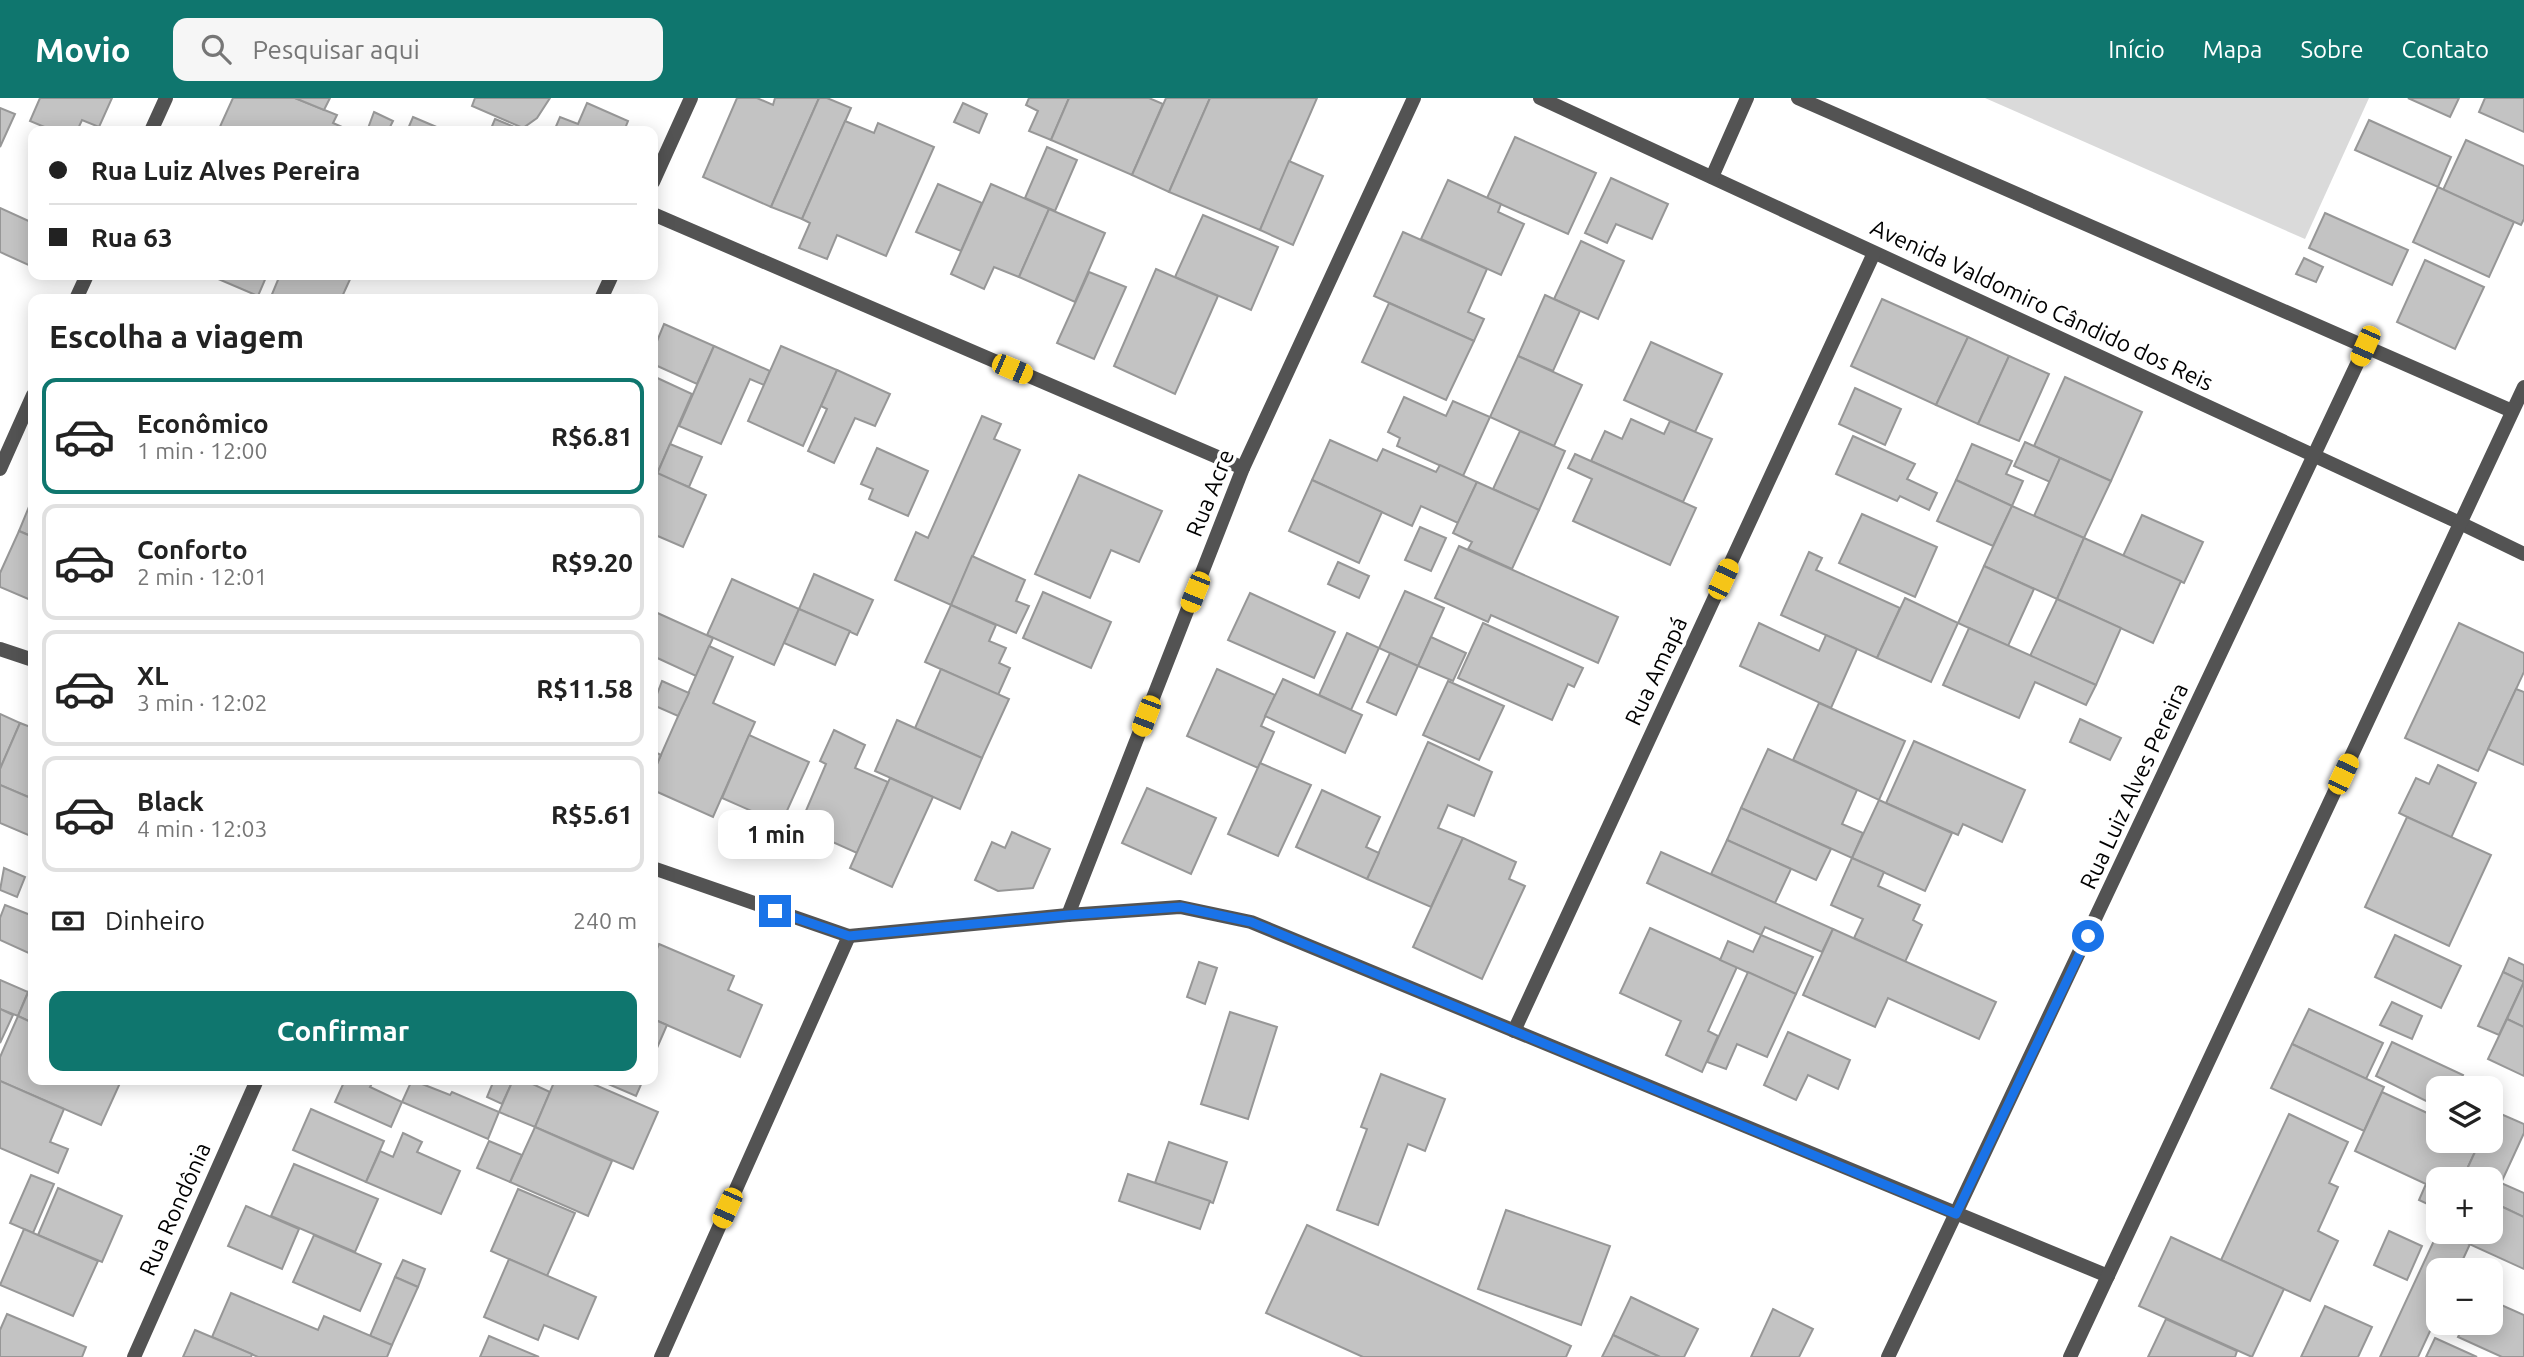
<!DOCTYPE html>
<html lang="pt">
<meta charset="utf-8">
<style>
:root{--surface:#fff;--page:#f6f6f6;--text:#222;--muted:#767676;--line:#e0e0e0;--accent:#0f766e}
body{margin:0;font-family:Ubuntu,sans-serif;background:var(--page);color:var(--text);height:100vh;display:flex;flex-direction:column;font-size:26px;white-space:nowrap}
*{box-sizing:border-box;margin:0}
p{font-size:23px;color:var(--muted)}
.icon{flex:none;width:38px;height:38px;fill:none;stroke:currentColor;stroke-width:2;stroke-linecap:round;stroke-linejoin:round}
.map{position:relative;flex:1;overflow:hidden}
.details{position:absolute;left:28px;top:196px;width:630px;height:791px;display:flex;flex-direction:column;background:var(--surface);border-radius:14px;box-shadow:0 4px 18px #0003}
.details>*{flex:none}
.banner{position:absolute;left:28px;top:28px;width:630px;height:154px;border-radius:14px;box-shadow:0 4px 18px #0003;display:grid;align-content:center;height:154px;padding:0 21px;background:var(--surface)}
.controls{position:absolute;left:2426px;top:978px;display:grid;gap:14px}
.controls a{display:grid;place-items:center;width:77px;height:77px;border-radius:14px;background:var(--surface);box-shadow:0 4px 18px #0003;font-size:35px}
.end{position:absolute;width:32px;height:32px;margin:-16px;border:9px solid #1a73e8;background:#fff;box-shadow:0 0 0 4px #fff}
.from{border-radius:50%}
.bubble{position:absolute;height:49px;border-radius:14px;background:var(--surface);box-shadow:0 4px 18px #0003;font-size:23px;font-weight:700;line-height:49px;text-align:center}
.car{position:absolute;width:21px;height:42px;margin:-21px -10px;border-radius:9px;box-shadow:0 0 5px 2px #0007;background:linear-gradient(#f5c518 24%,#345 0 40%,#f5c518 0 76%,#345 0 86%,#f5c518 0)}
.banner b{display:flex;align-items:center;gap:24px;height:66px;font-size:26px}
.banner b+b{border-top:2px solid var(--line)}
.banner i{width:18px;height:18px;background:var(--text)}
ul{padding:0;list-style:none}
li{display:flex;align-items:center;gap:21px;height:116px;margin:0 14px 10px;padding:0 7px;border:4px solid var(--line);border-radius:14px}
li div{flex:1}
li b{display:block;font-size:26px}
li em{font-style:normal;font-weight:700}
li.on{border-color:var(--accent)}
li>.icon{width:63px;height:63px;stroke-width:1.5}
h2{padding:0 21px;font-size:32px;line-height:84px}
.pay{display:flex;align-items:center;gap:18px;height:77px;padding:0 21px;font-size:26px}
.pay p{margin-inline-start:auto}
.primary-button{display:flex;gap:14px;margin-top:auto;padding:14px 21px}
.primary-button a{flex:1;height:80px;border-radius:14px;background:var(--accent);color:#fff;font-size:28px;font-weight:700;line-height:80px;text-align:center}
header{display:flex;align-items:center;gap:42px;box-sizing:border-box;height:98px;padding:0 35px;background:var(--accent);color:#fff}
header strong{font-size:33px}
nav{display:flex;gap:38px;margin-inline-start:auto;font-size:24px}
.search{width:490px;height:63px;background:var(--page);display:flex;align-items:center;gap:18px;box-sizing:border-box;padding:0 24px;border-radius:14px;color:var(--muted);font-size:26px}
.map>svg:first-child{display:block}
.green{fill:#dadada}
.building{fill:#c3c3c3;stroke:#979797;stroke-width:2}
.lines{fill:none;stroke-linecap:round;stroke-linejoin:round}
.minor{stroke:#535353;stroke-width:14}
.tertiary{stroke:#535353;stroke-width:14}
.route{stroke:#1a73e8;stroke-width:9}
.labels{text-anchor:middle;stroke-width:7;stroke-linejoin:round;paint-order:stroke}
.street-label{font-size:23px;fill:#000;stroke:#fff}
</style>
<header>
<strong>Movio</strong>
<div class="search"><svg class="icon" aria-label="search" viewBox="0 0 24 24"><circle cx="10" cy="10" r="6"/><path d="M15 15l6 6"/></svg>Pesquisar aqui</div>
<nav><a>Início</a><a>Mapa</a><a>Sobre</a><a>Contato</a></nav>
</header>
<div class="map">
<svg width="2524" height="1259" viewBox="0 0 2524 1259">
<rect width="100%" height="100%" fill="#fff"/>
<polygon class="green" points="1985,0 2369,0 2305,141"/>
<g class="building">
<polygon points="40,0 112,0 99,29 82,22 77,33 54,33 30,23"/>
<polygon points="233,0 295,0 337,17 333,25 351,33 218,33"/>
<polygon points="295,0 330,0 324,12"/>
<polygon points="475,0 550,0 537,20 523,30 472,8"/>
<polygon points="737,0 757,0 773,7 775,0 819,0 771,109 703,79"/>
<polygon points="819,0 827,0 851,10 802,121 771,109"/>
<polygon points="1029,0 1069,0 1051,42 1029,33 1038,13 1026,7"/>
<polygon points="1069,0 1149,0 1163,6 1132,77 1051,42"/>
<polygon points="1166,0 1210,0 1169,94 1132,77"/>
<polygon points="1210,0 1317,0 1260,132 1169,94"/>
<polygon points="2408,0 2459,0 2450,19"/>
<polygon points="2485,0 2524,0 2524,34 2479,14"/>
<polygon points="587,5 628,23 624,33 554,33 560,19 578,26"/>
<polygon points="963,5 987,16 979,35 954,24"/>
<polygon points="0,10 15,16 0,49"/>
<polygon points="374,14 393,23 388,33 367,33"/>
<polygon points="413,19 446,33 407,33"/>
<polygon points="495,21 524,33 490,33"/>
<polygon points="2369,22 2451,59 2438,89 2355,52"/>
<polygon points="845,23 874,35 878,25 934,49 886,158 837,137 827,161 799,150 810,125 802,121"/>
<polygon points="1515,39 1596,75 1568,136 1487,100"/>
<polygon points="2466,42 2524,68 2524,121 2521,127 2443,92"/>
<polygon points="1047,49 1077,62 1055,113 1025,100"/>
<polygon points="1289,63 1323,78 1293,147 1260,132"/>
<polygon points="1611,80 1668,106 1652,141 1616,126 1607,145 1585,135"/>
<polygon points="1448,82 1501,106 1498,114 1524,126 1501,177 1421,141"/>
<polygon points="938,86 982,105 961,153 916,134"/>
<polygon points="991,86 1049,111 1019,179 994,169 984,191 951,176"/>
<polygon points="2438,89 2514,124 2489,179 2413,144"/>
<polygon points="0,110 33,125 33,169 0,154"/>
<polygon points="1049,111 1105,135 1075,204 1019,179"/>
<polygon points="2325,115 2408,152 2392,187 2309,150"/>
<polygon points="1203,117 1278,149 1251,212 1175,179"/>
<polygon points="1403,134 1487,171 1468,214 1484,221 1474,243 1374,198"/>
<polygon points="1581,143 1624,163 1598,221 1554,201"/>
<polygon points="2304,160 2323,169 2316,184 2296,176"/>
<polygon points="2425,162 2484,189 2455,251 2397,224"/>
<polygon points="1156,171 1218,198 1175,296 1114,268"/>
<polygon points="1089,174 1126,189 1094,261 1057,245"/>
<polygon points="209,177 267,177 258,198"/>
<polygon points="280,177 352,177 341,201 270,201"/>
<polygon points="1545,197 1580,213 1553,273 1518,258"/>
<polygon points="1882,201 1968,239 1936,307 1851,268"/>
<polygon points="1389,205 1474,243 1446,302 1362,264"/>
<polygon points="664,226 714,248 697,286 653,266 653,253"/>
<polygon points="1968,239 2009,258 1978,326 1936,307"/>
<polygon points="1651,244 1722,276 1695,334 1624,302"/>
<polygon points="714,248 770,273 764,287 750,281 721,346 679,328"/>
<polygon points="781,248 837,272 803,348 748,323"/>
<polygon points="1518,258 1582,287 1554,348 1490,319"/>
<polygon points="2009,258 2049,276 2019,343 1978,326"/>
<polygon points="837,272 890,296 875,328 855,320 834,365 808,353 827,311 821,308"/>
<polygon points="653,278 692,296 657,376 653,373"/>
<polygon points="2065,279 2142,314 2111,383 2034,348"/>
<polygon points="1855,290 1901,311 1885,347 1839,326"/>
<polygon points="1404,299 1446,318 1453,303 1490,319 1463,378 1397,348 1400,340 1388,334"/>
<polygon points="982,318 1001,326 994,341 1020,352 951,507 895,482 916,434 928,440"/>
<polygon points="1631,321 1664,336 1670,323 1712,341 1683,404 1591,363 1605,333 1622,341"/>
<polygon points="1520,333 1565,353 1539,412 1493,391"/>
<polygon points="1853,338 1915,366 1907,381 1937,395 1929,412 1900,398 1897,403 1836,376"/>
<polygon points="1330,342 1377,363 1383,351 1436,374 1440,367 1477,384 1458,425 1421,408 1412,428 1312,382"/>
<polygon points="2025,344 2060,360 2050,384 2014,368"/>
<polygon points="670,346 702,359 689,389 657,376"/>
<polygon points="1972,346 2012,363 2006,376 2023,383 2012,408 1956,382"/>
<polygon points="877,350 928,373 908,418 869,401 873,391 861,386"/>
<polygon points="1575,356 1696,410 1670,467 1573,423 1592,381 1568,370"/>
<polygon points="2060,360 2111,383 2084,440 2034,418"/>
<polygon points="653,373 706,397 683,449 653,436"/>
<polygon points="1079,377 1162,413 1139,464 1111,452 1090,500 1035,476"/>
<polygon points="1312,382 1382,414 1359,465 1289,433"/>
<polygon points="1956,382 2012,408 1993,448 1937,423"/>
<polygon points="1477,384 1539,412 1512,471 1468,451 1472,444 1453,435"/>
<polygon points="33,399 33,439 19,433"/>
<polygon points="2012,408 2084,440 2057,501 1984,468"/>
<polygon points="1862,416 1937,449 1915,499 1839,465"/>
<polygon points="2142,417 2203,444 2184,485 2123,458"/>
<polygon points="1420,429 1446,440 1431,473 1405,462"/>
<polygon points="19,433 33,439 33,503 0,489 0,475"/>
<polygon points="2084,440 2181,483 2153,545 2057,501"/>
<polygon points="1459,448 1618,519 1598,565 1491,517 1488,524 1435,500"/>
<polygon points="1809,454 1822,460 1816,472 1900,510 1877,560 1781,517"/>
<polygon points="972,458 1025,482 1016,503 1029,508 1016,535 951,507"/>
<polygon points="1338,464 1369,478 1359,500 1328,486"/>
<polygon points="1984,468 2034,491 2008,548 1958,525"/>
<polygon points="814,476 873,502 857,537 799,511"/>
<polygon points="732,481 799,511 774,567 707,537"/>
<polygon points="1405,493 1444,510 1418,568 1379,550"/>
<polygon points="1043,494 1111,524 1091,570 1023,540"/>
<polygon points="1250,495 1335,534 1314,580 1228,542"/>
<polygon points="1905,500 1958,525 1931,584 1877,560"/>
<polygon points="2057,501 2121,530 2096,587 2030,558"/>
<polygon points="951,507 996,527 989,543 1006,550 999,565 1010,570 998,597 925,564"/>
<polygon points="799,511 850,533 835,567 784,545"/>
<polygon points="653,513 713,540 696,578 653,558"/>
<polygon points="1483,525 1583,570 1574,589 1568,586 1552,622 1458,580"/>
<polygon points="1759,525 1819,553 1826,537 1857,551 1831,610 1740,568"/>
<polygon points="2459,525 2524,555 2524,574 2478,673 2405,640"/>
<polygon points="1969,530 2096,587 2086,607 2035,584 2019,620 1943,587"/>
<polygon points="1347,535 1379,550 1351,612 1319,597"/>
<polygon points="1431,539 1466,555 1453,583 1418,568"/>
<polygon points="709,548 733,559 713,605 755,624 713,719 653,692 653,675"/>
<polygon points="1390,555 1418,568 1396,617 1367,604"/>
<polygon points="941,571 1009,601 982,660 915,630"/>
<polygon points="1217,571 1275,597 1261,628 1274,634 1258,670 1187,638"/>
<polygon points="1283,581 1362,617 1345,655 1265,618"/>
<polygon points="662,583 689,595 678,618 653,607"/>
<polygon points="1448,583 1504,608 1479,662 1423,637"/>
<polygon points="2516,591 2524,594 2524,667 2488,651"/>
<polygon points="1819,605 1905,643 1879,702 1793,662"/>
<polygon points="0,616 20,625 0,671"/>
<polygon points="2080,621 2121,640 2110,662 2070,644"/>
<polygon points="897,622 982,660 960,711 875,673"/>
<polygon points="20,625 33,630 33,701 0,687 0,671"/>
<polygon points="834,632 865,647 855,670 888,684 857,755 799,729 826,666 820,663"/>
<polygon points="749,637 809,664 781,726 722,700"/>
<polygon points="1914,643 2025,692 2002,744 1963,726 1958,737 1886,705"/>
<polygon points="1428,644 1492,674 1474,718 1448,707 1438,730 1463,740 1431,809 1367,781"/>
<polygon points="1768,651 1857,692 1842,726 1863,735 1852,760 1741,710"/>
<polygon points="653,653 661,657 653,675"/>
<polygon points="1260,665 1311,687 1278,758 1228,736"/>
<polygon points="2438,667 2476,685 2451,740 2399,715 2416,680 2429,686"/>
<polygon points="890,680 933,699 892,789 850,770"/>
<polygon points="0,687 33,701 33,739 0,725"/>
<polygon points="1147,690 1216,720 1191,776 1122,745"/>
<polygon points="1322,692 1380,719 1366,749 1379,755 1367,781 1296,749"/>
<polygon points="1879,702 1952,735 1925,793 1852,760"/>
<polygon points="1741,710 1831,751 1816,782 1727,742"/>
<polygon points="2407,719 2491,757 2449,848 2365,809"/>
<polygon points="1012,734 1050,751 1033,790 998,793 975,782 992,744 1005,750"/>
<polygon points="1463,740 1516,764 1509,781 1525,788 1482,881 1413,849"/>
<polygon points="1727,742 1791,771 1775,805 1711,776"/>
<polygon points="1661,754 1833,831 1822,854 1765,829 1761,837 1647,785"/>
<polygon points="1852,760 1884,774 1878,788 1920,807 1913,822 1922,827 1905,864 1854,840 1863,821 1831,807"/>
<polygon points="4,770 25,779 17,799 0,792"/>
<polygon points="5,807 33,818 33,857 0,842 0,820"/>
<polygon points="1650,830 1737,869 1708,933 1718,938 1702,974 1666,957 1681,923 1620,895"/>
<polygon points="1833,831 1996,904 1979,941 1888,900 1875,929 1803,897"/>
<polygon points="1761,837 1813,859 1796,896 1720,862 1728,843 1753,854"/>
<polygon points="2395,837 2461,868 2441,910 2375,879"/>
<polygon points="659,846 734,878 728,892 762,907 740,959 653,921 653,861"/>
<polygon points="2509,860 2524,867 2524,884 2503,874"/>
<polygon points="1199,864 1217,870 1205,906 1187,899"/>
<polygon points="1748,874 1796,896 1767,959 1737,946 1726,971 1707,964"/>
<polygon points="2503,874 2524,884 2499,937 2478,928"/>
<polygon points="0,882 28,894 18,918 0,911"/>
<polygon points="33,883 33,925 18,918"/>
<polygon points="2524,884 2524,929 2507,921"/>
<polygon points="2392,904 2422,918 2412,941 2380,927"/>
<polygon points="0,911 13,917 0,945"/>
<polygon points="2309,911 2383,945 2366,981 2292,946"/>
<polygon points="1230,914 1277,929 1248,1021 1201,1006"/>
<polygon points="18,918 33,925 33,982 112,982 120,985 101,1027 0,983 0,959"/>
<polygon points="653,921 667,927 653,959"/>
<polygon points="2507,921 2524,929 2524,978 2488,961"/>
<polygon points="1788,934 1850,962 1838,991 1808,977 1796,1002 1764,987"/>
<polygon points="2392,944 2463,977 2457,990 2438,990 2438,1009 2376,978"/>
<polygon points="2292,946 2384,989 2364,1033 2271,990"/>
<polygon points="1381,976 1445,1001 1425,1053 1408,1046 1378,1127 1337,1112 1367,1031 1361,1029"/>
<polygon points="345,982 374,982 370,989 402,1004 391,1029 335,1004"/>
<polygon points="412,982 450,997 452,994 499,1014 488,1041 402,1004"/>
<polygon points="494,982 513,982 502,1006 487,999"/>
<polygon points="513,982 524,982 550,994 535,1029 499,1014"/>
<polygon points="555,982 584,982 658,1014 633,1071 535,1029"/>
<polygon points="599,982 643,982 636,998"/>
<polygon points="0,983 64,1011 50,1044 68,1051 58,1075 0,1050"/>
<polygon points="2382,994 2438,1020 2438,1043 2480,1043 2462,1082 2438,1082 2438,1111 2419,1102 2426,1086 2355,1053"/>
<polygon points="311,1011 384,1043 366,1084 293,1052"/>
<polygon points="2494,1013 2524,1026 2524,1035 2501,1085 2524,1095 2524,1119 2490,1103 2490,1082 2462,1082 2480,1043 2490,1043 2490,1021"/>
<polygon points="2289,1016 2348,1044 2329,1085 2338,1089 2318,1133 2338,1143 2310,1203 2221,1162"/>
<polygon points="535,1029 612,1063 588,1118 510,1084"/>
<polygon points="403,1035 422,1044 417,1054 460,1073 441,1116 366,1084 380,1053 393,1059"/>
<polygon points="489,1043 522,1057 510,1084 477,1070"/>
<polygon points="1169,1044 1227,1064 1213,1105 1155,1085"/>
<polygon points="294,1066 378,1101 355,1154 271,1118"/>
<polygon points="1128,1076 1210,1103 1200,1131 1119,1103"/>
<polygon points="31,1077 54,1086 33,1135 10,1125"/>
<polygon points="58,1090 122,1118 102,1164 38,1137"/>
<polygon points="518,1091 575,1115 547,1178 491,1153"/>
<polygon points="2490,1103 2524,1119 2524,1171 2443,1134 2490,1134"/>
<polygon points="246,1108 299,1131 282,1171 228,1148"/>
<polygon points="1506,1112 1610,1148 1581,1227 1478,1191"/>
<polygon points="1307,1127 1571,1248 1566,1259 1363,1259 1266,1215"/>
<polygon points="24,1131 98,1163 73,1218 0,1187"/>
<polygon points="2389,1133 2422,1148 2407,1182 2374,1167"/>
<polygon points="2438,1134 2470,1146 2458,1172 2438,1172 2438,1216 2418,1259 2380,1259"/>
<polygon points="314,1137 381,1166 360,1213 293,1184"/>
<polygon points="2171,1139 2284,1191 2252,1259 2139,1208"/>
<polygon points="509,1161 596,1199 578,1241 544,1227 538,1242 484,1219"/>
<polygon points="403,1162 425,1171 418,1189 395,1179"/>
<polygon points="395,1179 418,1189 392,1247 370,1238"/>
<polygon points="231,1195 318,1232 324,1218 392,1247 387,1259 258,1259 212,1239"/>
<polygon points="1631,1199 1698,1231 1684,1259 1660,1259 1613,1237"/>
<polygon points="2490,1202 2524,1217 2524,1259 2502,1259 2458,1239 2465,1225 2490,1225"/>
<polygon points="2325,1208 2372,1229 2358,1259 2301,1259"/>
<polygon points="1773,1211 1813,1231 1799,1259 1751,1259"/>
<polygon points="7,1216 86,1249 82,1259 0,1259 0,1232"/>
<polygon points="2166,1221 2237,1253 2235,1259 2148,1259"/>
<polygon points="195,1232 252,1256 251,1259 183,1259"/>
<polygon points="1613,1237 1660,1259 1602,1259"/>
<polygon points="489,1238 539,1259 480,1259"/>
<polygon points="2435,1240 2477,1259 2426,1259"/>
</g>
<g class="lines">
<g class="minor">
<polyline points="1540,0 2460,425"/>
<polyline points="1798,0 2512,313"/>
<polyline points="151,33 166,0"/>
<polyline points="1712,79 1747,0"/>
<polyline points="653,84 691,0"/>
<polyline points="653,116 1243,370"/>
<polyline points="76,201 87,177"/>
<polyline points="601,201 612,177"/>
<polyline points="0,371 33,297"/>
<polyline points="0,551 33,562"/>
<polyline points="653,770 849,838 1068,817 1180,809 1251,824 2108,1178"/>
<polyline points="1068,817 1243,370 1414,0"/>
<polyline points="1514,933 1874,155"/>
<polyline points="134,1259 257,982"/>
<polyline points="661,1259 849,838"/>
<polyline points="1888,1259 2365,249"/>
</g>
<g class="tertiary">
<polyline points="2460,425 2524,456"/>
<polyline points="2070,1259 2524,289"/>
</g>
</g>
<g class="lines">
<polyline class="route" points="775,813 849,838 1068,817 1181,809 1251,824 1956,1116 2088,838"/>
</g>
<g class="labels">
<g class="street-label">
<text transform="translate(2042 207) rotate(25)" y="8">Avenida Valdomiro Cândido dos Reis</text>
<text transform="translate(1210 395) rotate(-68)" y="8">Rua Acre</text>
<text transform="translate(1656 573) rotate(-65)" y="8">Rua Amapá</text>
<text transform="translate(2134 688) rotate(-65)" y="8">Rua Luiz Alves Pereira</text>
<text transform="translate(175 1111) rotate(-66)" y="8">Rua Rondônia</text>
</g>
</g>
</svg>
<div class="controls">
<a><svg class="icon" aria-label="layers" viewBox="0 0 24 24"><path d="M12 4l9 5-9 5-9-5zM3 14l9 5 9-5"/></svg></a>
<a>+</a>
<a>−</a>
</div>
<i class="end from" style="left:2088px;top:838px"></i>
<i class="end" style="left:775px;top:813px"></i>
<div class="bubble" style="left:718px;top:712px;width:116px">1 min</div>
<i class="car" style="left:2365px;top:248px;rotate:204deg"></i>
<i class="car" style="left:1012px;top:271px;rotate:113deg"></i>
<i class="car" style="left:1723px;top:481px;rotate:25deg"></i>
<i class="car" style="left:1195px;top:494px;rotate:202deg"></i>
<i class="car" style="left:1146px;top:618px;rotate:201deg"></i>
<i class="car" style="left:2343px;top:676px;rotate:25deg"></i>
<i class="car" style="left:727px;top:1110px;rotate:204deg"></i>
<div class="banner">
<b><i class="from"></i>Rua Luiz Alves Pereira</b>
<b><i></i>Rua 63</b>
</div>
<section class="details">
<h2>Escolha a viagem</h2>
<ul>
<li class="on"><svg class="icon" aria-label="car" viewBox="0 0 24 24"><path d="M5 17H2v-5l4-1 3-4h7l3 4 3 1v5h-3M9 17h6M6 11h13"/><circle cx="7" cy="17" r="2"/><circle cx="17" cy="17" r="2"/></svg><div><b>Econômico</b><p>1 min · 12:00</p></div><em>R$6.81</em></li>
<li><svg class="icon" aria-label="car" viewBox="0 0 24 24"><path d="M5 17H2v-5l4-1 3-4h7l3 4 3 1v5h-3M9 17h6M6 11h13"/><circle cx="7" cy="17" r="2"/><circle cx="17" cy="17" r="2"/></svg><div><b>Conforto</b><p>2 min · 12:01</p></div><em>R$9.20</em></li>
<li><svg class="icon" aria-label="car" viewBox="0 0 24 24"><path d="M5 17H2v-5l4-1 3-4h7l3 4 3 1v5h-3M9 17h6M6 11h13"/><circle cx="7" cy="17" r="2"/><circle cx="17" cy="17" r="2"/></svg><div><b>XL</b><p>3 min · 12:02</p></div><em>R$11.58</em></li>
<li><svg class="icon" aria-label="car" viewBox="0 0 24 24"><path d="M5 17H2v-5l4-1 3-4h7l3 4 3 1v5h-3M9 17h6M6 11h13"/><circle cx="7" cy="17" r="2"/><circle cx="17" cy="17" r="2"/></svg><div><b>Black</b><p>4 min · 12:03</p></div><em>R$5.61</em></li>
</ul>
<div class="pay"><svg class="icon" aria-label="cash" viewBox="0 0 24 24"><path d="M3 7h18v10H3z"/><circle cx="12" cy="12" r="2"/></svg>Dinheiro<p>240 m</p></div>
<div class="primary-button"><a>Confirmar</a></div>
</section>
</div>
